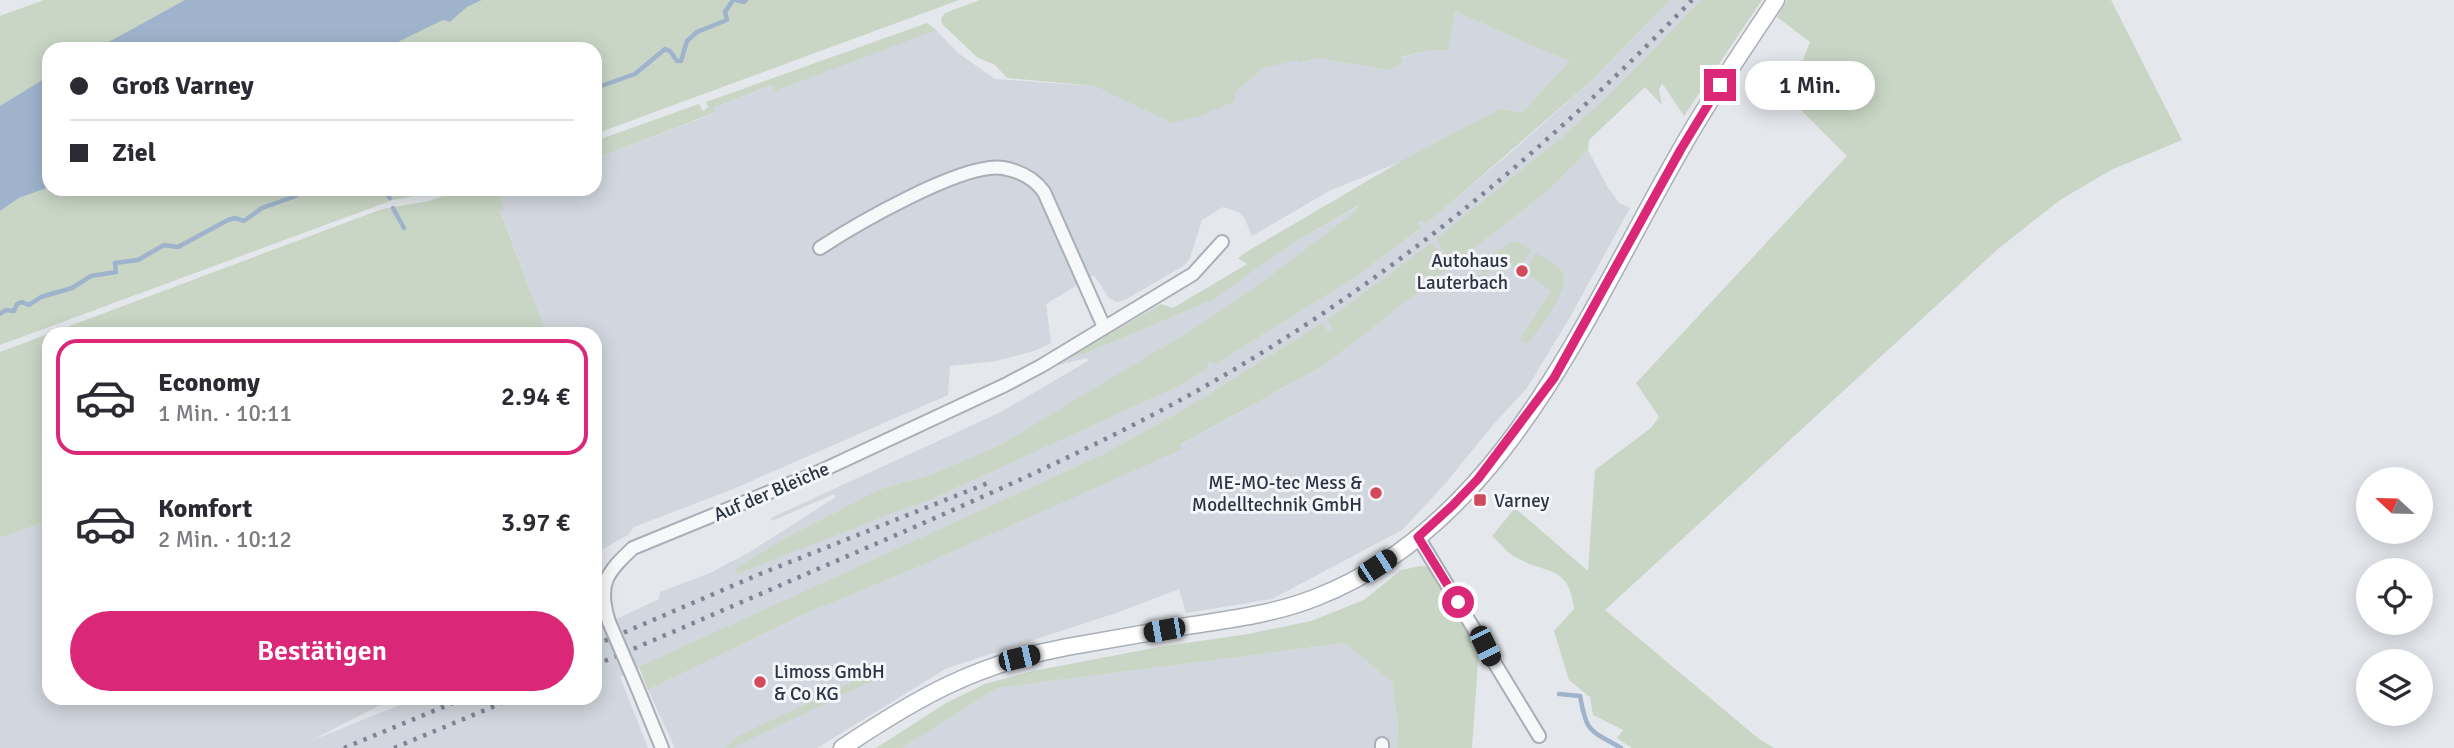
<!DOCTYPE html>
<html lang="de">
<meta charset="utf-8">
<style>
:root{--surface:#fff;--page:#f7f7f7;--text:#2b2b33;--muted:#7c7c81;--line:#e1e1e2;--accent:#db2777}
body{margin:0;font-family:Signika,sans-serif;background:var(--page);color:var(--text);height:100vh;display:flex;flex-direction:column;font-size:26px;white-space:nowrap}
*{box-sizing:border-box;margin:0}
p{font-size:23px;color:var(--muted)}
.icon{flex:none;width:38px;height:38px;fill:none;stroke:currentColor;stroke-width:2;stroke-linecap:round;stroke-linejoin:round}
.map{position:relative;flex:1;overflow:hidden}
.drawer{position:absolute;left:42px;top:327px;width:560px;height:378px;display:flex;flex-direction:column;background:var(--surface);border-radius:21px;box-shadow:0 4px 18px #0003}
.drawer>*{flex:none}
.banner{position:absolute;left:42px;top:42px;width:560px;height:154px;border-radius:21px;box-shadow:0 4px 18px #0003;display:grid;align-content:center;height:154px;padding:0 28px;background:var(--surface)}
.needle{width:46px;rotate:292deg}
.buttons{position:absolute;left:2356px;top:467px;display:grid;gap:14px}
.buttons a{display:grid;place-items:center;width:77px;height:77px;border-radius:50%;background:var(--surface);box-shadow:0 4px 18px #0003;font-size:35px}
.end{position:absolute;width:32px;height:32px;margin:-16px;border:9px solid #db2777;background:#fff;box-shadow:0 0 0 4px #fff}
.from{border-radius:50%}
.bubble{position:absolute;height:49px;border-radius:24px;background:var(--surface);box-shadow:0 4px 18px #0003;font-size:23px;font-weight:600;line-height:49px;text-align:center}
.car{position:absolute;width:21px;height:42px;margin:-21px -10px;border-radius:9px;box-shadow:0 0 5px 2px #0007;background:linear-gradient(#222 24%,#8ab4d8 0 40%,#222 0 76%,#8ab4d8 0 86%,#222 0)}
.banner b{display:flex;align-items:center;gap:24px;height:66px;font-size:26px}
.banner b+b{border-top:2px solid var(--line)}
.banner i{width:18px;height:18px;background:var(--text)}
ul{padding:12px 0 0;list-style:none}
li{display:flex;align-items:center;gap:21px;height:116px;margin:0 14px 10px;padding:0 14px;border:4px solid transparent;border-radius:21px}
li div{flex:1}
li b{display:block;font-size:26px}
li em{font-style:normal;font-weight:600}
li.current{border-color:var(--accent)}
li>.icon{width:63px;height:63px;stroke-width:1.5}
.action{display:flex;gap:14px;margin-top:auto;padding:14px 28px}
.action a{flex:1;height:80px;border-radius:42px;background:var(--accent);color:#fff;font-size:28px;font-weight:600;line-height:80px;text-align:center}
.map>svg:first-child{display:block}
.built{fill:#d2d6de}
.green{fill:#c9d6c5}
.water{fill:#9fb4cc}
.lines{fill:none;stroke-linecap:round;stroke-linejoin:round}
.stream{stroke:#9fb4cc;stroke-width:4.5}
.minor-casing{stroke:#a9aeb7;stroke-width:16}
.secondary-casing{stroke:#a9aeb7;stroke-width:19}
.minor{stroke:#f7f8fa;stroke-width:12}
.secondary{stroke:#fff;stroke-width:16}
.rail{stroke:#7d8696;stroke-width:4.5;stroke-dasharray:3.5 7;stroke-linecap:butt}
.minor-bridge-casing{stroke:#a9aeb7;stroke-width:16;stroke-linecap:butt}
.minor-bridge{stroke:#f7f8fa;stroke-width:12}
.route{stroke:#db2777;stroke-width:9}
.poi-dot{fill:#d1495b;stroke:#f4f6f9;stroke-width:2.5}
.labels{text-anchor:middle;stroke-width:6;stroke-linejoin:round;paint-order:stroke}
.poi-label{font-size:19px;fill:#2b3445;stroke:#f4f6f9;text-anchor:end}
.street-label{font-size:19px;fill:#2b3445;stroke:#f4f6f9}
</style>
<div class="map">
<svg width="2454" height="748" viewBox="0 0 2454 748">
<rect width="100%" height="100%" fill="#e4e7ec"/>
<g class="built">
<polygon points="1670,0 1701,0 1613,91 1563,136 1436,240 1444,251 1440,254 1432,242 1327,320 1333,330 1329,332 1322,323 1191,405 1106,453 620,677 648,748 0,748 0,538 49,520 49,698 394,698 308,742 417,698 595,698 595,629 659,599 660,592 710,573 748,553 836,497 834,494 772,521 771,518 1001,412 1088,361 1087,358 1054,366 1068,358 1089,352 1213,300 1290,245 1360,205 1358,209 1254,288 1190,331 1093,390 1000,445 930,475 878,490 785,538 735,570 840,534 900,508 928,501 1179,386 1209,368 1207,364 1211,361 1219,362 1354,278 1420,229 1418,225 1422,221 1425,224 1516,148 1590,82"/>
<polygon points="1455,11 1544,51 1571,59 1522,113 1331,190 1252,236 1244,217 1238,212 1223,207 1202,220 1190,258 1185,265 1123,301 1116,302 1109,298 1094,275 1046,304 1051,343 1034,351 996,361 950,366 948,395 733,489 634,527 628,535 595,553 595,334 540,334 546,332 500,210 500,197 521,189 595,189 595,159 715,113 714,107 773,85 775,91 935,29 958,53 995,79 1095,86 1129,101 1235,93 1262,69 1298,59 1302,63 1317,58 1387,70 1400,58 1425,51 1448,50"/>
<polygon points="1588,150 1607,186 1619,203 1630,208 1569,319 1527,388 1492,426 1445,484 1402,530 1272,599 1186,613 1179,589 1119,612 947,668 817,748 675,748 648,690 802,615 916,568 1181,448 1179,446 1326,364 1549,190"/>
<polygon points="1346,643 1392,682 1398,724 1397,748 902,748 997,688"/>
</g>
<g class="green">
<polygon points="44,0 228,0 135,49 49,49 49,99 0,128 0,16"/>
<polygon points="482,0 959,0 595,134 595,49 390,49 396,43 443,20 450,22 467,7"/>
<path d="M980 0H1670L1590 82 1434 217 1425 224 1422 221 1418 224 1421 228 1354 278 1219 362 1214 364 1211 361 1207 364 1209 368 1179 386 928 501C897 509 870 523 840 534 806 547 771 560 737 574L735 569 785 538 878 490 930 475 1000 445 1190 331 1254 288 1358 209 1359 205 1290 245 1213 300 1089 352 1068 358 1161 304 1173 308 1247 264 1238 258 1251 249 1403 160 1500 109 1522 113 1570 60 1544 51 1455 11 1448 50 1425 51 1401 57 1402 63 1387 70 1317 58 1301 63 1297 60 1262 69 1235 93V101L1203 115 1172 123 1095 86 1007 78 995 65 977 57 942 24 941 18 945 13Z"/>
<polygon points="1701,0 1762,0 1684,116 1662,83 1659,90 1662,105 1645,87 1589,140 1588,150 1549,190 1326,364 1180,445 1182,449 916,568 802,615 648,690 639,667 1106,453 1191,405 1322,323 1329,332 1333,330 1327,320 1432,242 1440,254 1444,252 1436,239 1563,136 1613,91"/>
<path d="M1787 0H2111L2182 140 2111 170 2060 200 1998 249 1605 610 1759 739 1774 748H1632L1617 738 1623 730 1593 715 1590 697 1569 680 1554 631 1574 609C1569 565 1549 575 1517 558 1508 554 1500 543 1492 536L1515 508 1588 571 1595 470 1651 428 1659 417 1636 383 1847 156 1788 97 1810 42 1777 17Z"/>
<polygon points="927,23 936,30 775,91 772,85 714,107 716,112 595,159 595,141 699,104 703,111 708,107 706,102"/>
<polygon points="46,187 49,187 49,189 441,189 426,194 393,200 0,345 0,211 19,198"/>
<polygon points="464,189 521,189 500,197 504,209 500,211 546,332 540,334 49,334 49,520 0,538 0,352 382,209 429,201"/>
<polygon points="1510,242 1519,242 1531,250 1520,267 1517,268 1498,257 1481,285 1476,281 1492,255"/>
<path d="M1536 253C1543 258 1554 263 1560 269 1576 285 1538 329 1528 344L1520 339 1551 291 1524 271Z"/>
<polygon points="1421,566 1430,567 1479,648 1472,748 1397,748 1398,724 1392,682 1345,643 997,688 902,748 876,748 946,703 985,684 1033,671 1159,647 1248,634 1311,621 1364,600 1401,570"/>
<polygon points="871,673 874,680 732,748 725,748 738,736"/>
</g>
<g class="water">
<polygon points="185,0 482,0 467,7 450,22 443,20 396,43 390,49 96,49"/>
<polygon points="49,76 49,187 19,198 0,211 0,106"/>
</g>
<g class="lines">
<g class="stream">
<polyline points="736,0 744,2 746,0"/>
<polyline points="595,88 635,74 665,49 670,51 677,61 681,61 687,41 697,32 727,20 725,12 733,0"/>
<polyline points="383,189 390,198"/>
<polyline points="393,208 404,228"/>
<polyline points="0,314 6,310 14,311 17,304 22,302 29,305 41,297 72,288 91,276 116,272 115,263 138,260 164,245 178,247 228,220 235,218 244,221 262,208 293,197 307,189"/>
<path d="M1559 694 1580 696C1587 734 1589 729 1621 748"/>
</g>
<defs>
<g id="minor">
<path d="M820 248C855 225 963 162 1003 168 1020 171 1034 178 1044 192L1104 327"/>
<polyline points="1418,537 1539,736"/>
<path d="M609 622C597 585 606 573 633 548L821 471 1005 385 1041 366 1193 274 1222 242"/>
<polyline points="637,687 662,748"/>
<polyline points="1382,744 1382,748"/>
</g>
<path id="secondary" d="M842 748C918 697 976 664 1067 647 1107 640 1147 633 1187 626 1231 619 1275 614 1317 597 1504 524 1587 312 1680 151 1709 99 1743 50 1776 0"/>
</defs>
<use href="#minor" class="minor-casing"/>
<use href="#secondary" class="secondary-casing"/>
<use href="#minor" class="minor"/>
<use href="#secondary" class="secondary"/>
<g class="rail">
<polyline points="595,645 760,574 993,481"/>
<path d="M595 665C695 623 794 579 894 536 1003 488 1112 440 1216 380 1393 278 1550 147 1692 0"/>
<polyline points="344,748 465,698"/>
<polyline points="394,748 514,698"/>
</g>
<defs>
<polyline id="minor-bridge" points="609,622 637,687"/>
</defs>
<use href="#minor-bridge" class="minor-bridge-casing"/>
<use href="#minor-bridge" class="minor-bridge"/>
</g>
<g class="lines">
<polyline class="route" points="1458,602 1418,537 1452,506 1478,479 1554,378 1681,149 1720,85"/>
</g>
<g class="poi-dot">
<circle cx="1522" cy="271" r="7"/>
<circle cx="1376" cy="493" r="7"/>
<rect x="1473" y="493" width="14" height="14" rx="3.5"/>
<circle cx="760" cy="682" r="7"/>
</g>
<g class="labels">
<g class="poi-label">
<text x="1508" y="267">Autohaus<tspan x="1508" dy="22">Lauterbach</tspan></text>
<text x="1362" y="489">ME-MO-tec Mess &amp;<tspan x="1362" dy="22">Modelltechnik GmbH</tspan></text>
<text x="1494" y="507" text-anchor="start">Varney</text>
<text x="774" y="678" text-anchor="start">Limoss GmbH<tspan x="774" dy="22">&amp; Co KG</tspan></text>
</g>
<g class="street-label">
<text transform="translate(771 491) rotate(-23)" y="7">Auf der Bleiche</text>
</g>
</g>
</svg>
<div class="buttons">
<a><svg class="needle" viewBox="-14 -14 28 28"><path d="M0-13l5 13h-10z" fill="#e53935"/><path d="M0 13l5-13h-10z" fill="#7c7c81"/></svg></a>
<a><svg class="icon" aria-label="locate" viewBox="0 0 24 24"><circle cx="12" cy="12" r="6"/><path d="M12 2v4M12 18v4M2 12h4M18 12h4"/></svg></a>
<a><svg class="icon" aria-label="layers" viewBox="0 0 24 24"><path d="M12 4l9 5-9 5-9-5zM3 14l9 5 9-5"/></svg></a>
</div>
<i class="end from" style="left:1458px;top:602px"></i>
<i class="end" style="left:1720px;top:85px"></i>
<div class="bubble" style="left:1745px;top:61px;width:130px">1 Min.</div>
<i class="car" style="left:1377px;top:566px;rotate:57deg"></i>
<i class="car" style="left:1164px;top:630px;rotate:260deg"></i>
<i class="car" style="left:1485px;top:646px;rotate:154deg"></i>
<i class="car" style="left:1019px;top:658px;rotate:77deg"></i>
<div class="banner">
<b><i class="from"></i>Groß Varney</b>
<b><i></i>Ziel</b>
</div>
<section class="drawer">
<ul>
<li class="current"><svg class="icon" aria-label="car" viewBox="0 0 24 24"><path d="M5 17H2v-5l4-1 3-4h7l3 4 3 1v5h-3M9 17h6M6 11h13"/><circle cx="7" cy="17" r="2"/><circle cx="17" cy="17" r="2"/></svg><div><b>Economy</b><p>1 Min. · 10:11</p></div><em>2.94 €</em></li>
<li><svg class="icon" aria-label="car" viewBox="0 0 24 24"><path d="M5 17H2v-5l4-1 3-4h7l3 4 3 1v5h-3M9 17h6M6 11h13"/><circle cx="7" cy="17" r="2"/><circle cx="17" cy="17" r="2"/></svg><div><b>Komfort</b><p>2 Min. · 10:12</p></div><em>3.97 €</em></li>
</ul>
<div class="action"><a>Bestätigen</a></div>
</section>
</div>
